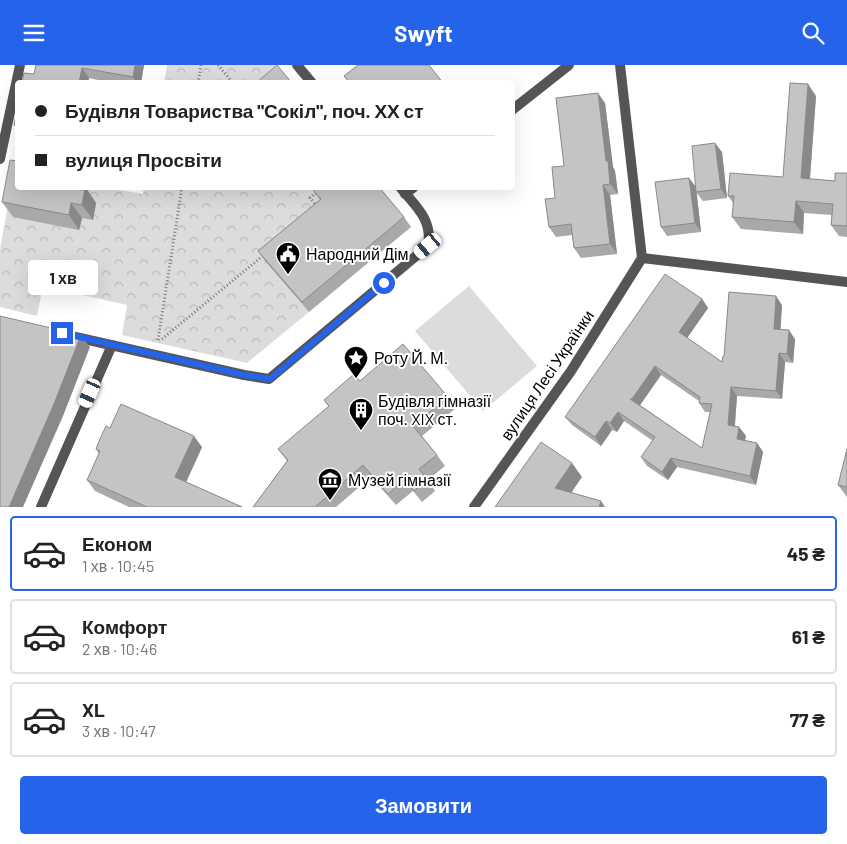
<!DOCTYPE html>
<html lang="uk">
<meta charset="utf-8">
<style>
:root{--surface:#fff;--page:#f2f2f2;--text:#222;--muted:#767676;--line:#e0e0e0;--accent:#2563eb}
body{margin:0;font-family:Barlow,sans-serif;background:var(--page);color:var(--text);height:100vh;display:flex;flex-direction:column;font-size:19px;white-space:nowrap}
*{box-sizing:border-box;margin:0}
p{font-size:16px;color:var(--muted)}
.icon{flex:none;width:28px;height:28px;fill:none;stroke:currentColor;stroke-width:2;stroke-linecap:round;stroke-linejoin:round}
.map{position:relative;height:442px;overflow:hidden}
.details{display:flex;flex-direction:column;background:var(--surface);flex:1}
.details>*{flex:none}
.guide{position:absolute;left:15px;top:15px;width:500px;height:110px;border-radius:5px;box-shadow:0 5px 20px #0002;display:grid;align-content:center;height:110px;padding:0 20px;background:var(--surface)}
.end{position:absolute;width:22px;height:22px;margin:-11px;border:6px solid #2563eb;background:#fff;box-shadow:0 0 0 2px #fff}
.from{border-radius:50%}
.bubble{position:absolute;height:35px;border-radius:5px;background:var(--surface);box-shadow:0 5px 20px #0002;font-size:16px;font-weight:700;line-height:35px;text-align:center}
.car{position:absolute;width:15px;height:30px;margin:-15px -8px;border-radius:6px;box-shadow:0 0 4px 1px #0007;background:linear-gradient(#fff 24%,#345 0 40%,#fff 0 76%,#345 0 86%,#fff 0)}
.guide b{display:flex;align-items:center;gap:18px;height:48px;font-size:19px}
.guide b+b{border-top:1px solid var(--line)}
.guide i{width:12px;height:12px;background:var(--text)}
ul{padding:9px 0 0;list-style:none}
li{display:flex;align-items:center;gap:15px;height:75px;margin:0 10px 8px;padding:0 10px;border:2px solid var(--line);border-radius:5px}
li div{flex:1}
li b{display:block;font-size:19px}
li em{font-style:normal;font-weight:700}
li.current{border-color:var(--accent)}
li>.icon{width:45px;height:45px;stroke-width:1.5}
.button{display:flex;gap:10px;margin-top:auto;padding:10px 20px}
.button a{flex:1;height:58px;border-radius:5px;background:var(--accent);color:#fff;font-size:20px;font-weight:700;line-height:58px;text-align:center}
header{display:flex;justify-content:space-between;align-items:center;height:65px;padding:0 20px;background:var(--accent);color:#fff;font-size:22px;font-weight:700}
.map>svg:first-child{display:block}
.forest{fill:url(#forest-crowns)}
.green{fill:#dcdcdc}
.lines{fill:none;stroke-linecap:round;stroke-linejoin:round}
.path{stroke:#777;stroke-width:3;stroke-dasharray:1 2.5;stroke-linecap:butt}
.minor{stroke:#555;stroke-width:10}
.tertiary{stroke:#555;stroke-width:10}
.wall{fill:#a9a9a9;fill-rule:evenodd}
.shaded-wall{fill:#898989}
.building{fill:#c4c4c4;stroke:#898989;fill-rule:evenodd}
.route{stroke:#2563eb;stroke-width:6}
.labels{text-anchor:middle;stroke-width:4;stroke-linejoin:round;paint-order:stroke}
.poi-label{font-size:16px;fill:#000;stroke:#fff;text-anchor:start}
.street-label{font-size:16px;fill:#000;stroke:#fff}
</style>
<header><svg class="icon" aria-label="menu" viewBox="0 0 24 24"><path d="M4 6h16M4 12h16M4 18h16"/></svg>Swyft<svg class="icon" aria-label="search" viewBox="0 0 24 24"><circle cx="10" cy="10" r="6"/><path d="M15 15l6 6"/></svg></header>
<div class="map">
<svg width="847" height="442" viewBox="0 0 847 442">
<defs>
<pattern id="forest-crowns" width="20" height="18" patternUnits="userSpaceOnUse" patternTransform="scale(1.25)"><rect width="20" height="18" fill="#dcdcdc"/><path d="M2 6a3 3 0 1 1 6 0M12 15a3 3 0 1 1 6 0" fill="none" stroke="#bbb"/></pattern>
</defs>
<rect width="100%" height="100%" fill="#fff"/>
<g class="forest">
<polygon points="167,0 275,0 284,10 275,17 164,18"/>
<polygon points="17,91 18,122 109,123 143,129 144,122 335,123 328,144 266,196 309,247 247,298 122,270 127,240 43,221 37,251 0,242 0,184"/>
</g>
<polygon class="green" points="469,221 537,301 483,346 415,266"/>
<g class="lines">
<g class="path">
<polyline points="218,0 233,18"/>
<polyline points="198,18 201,0"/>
<polyline points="317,141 310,133 321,123 321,122"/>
<polyline points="162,274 265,189"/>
<polyline points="158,275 182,122"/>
</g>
<g class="minor">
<polyline points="297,0 312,18"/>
<polyline points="512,45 569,0"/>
<polyline points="0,94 20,0"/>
<polyline points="405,129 414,122"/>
<polyline points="642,193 847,217"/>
<path d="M71 271 244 310 269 314 428 181C433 154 415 141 400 122"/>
<polyline points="41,442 112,280"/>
</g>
<polyline class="tertiary" points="474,442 571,306 642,193 620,0"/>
</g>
<g class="wall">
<polygon points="36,0 144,0 141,18 112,18 89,13 88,18 22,18 34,9"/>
<polygon points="816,31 810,114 835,116 847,108 847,172 839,171 831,160 832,150 804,148 803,169 741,164 732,152 734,139 728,131 783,112"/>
<polygon points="605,38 613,102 615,106 618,129 610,130 617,189 581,193 574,183 572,170 556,172 549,162 564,101"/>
<polygon points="18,40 18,66 14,60"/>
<polygon points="722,87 727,133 703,136 696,127"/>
<polygon points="696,122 701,167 667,171 661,162"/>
<polygon points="313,125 404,152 411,162 309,247 265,196 258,186 320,135"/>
<polygon points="88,126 96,138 93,155 82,153 79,165 13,152 2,137"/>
<path d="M702 234 708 243 687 273 722 297 724 291 782 240 780 264 795 274 793 298 785 297 782 334 737 331 735 361 739 362 746 371 745 375 757 378 763 387 756 420 677 402 668 415 647 401 641 392 653 376 624 356 617 367 612 365 601 381 572 360 565 352ZM661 310 699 336V338L705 347H710L702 383 640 340Z"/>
<polygon points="360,316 448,332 456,343 422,371 437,390 445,401 428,415 435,426 422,437 413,426 396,440 371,412 336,442 253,442 287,396 278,384 329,342 324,335"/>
<polygon points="110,363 202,382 186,417 242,442 129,442 95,426 87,415 99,389 96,384"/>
<polygon points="847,384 847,432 838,420"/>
</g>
<g class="shaded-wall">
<polygon points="135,0 144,0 141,18 137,18 133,12"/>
<polygon points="82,3 89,13 88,18 79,18"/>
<polygon points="808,19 816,31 809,125 801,113"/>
<polygon points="598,28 605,38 613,102 615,106 618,129 610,119 606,96"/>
<polygon points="715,78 722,87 727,133 721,124"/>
<polygon points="689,113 696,122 701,167 695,158"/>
<polygon points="603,120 610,130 617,189 610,179"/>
<polygon points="76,122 88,122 88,126 96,138 93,155 82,140"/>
<polygon points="796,136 804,148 803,169 794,157"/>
<polygon points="71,138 82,153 79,165 69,150"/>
<polygon points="776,231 782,240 780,273 774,264"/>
<polygon points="702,234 708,243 685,276 679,267"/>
<polygon points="789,265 795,274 793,298 787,289"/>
<polygon points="81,270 90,282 63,351 23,442 9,442"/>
<polygon points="779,288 785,297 782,334 776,326"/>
<polygon points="655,301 661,310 638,343 632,334"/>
<polygon points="731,322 737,331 734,369 728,360"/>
<polygon points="618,347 624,356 617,367 610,358"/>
<polygon points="606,356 612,365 601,381 595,372"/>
<polygon points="739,362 746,371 743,382 737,374"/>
<polygon points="194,371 202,382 183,424 175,412"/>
<polygon points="757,378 763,387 756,420 750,411"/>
<polygon points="671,393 677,402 668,415 662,407"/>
<polygon points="572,398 582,412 565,437 555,423"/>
<polygon points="601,436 605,442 599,442"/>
</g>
<g class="building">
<polygon points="36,0 135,0 133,12 82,3 79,18 22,18 24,8 34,9"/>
<polygon points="277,0 292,18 256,18"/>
<polygon points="358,0 429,0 443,18 350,18 344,11"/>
<polygon points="790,18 808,19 801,113 835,116 835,108 847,108 847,161 831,160 833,139 796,136 794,157 732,152 734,131 728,131 730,108 783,112"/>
<polygon points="598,28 606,96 608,96 610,119 603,120 610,179 574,183 571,159 549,162 545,134 555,133 552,102 564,101 556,33"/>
<polygon points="18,40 18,61 14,60"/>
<polygon points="715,78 721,124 696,127 692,81"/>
<polygon points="10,95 18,96 18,122 81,122 85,123 82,140 71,138 69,150 2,137"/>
<polygon points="689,113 695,158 661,162 655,117"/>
<polygon points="316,122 379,122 404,152 302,237 258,186 321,134 313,125"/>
<path d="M665 209 702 234 679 267 722 297 723 291H724L729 227 776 231 774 264 789 265 787 289 779 288 776 326 731 322 728 360 739 362 737 374 757 378 750 411 671 393 662 407 641 392 655 372 618 347 610 358 606 356 595 372 565 352ZM655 301 700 332 699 338 712 339 702 383 630 334H632Z"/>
<polygon points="0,251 81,270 54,339 9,442 0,442"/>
<polygon points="403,279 448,332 413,361 437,390 419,404 427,414 414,426 405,414 388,429 363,400 315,442 253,442 288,395 278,384 329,341 324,335 354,309 360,316"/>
<polygon points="121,339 194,371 175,412 242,442 147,442 87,415 100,386 96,384 100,374 106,361 110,363"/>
<polygon points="541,377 572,398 555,423 601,436 599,442 495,442"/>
<polygon points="847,384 847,422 838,420"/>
</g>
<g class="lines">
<polyline class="route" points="62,268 244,310 270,314 384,218"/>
</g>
<defs>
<symbol id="civic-pin" viewBox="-11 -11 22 30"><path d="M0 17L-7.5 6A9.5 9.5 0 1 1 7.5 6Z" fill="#000" stroke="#fff"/><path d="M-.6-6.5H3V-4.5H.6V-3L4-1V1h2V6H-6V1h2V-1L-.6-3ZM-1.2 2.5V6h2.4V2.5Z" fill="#fff"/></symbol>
<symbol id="sight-pin" viewBox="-11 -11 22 30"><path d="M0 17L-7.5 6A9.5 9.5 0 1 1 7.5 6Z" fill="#000" stroke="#fff"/><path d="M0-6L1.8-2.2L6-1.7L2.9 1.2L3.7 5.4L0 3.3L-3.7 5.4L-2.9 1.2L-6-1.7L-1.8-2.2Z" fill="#fff"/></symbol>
<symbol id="building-pin" viewBox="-11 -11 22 30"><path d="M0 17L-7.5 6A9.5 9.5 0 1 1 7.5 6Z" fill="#000" stroke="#fff"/><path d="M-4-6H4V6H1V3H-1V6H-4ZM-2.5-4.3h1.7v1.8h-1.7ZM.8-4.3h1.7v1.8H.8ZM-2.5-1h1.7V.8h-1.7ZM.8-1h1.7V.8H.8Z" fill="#fff"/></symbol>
<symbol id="museum-pin" viewBox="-11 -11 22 30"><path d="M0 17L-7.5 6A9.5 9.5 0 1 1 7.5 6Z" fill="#000" stroke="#fff"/><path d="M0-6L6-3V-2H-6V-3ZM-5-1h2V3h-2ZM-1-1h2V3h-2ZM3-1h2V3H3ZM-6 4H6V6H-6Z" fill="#fff"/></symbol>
</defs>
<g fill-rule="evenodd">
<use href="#civic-pin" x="274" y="175" width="28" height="38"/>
<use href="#sight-pin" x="342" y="279" width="28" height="38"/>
<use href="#building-pin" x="347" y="331" width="28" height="38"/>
<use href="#museum-pin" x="316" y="401" width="28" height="38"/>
</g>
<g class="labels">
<g class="poi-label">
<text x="306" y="195">Народний Дім</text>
<text x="374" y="299">Роту Й. М.</text>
<text x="378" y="342">Будівля гімназії<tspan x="378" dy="18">поч. XIX ст.</tspan></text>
<text x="348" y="421">Музей гімназії</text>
</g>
<g class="street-label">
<text transform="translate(547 310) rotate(-56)" y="6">вулиця Лесі Українки</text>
</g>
</g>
</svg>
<i class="end from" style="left:384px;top:218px"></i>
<i class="end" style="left:62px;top:268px"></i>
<div class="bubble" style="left:28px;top:195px;width:70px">1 хв</div>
<i class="car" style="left:428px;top:181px;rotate:230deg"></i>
<i class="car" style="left:90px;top:328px;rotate:204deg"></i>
<div class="guide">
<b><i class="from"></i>Будівля Товариства &quot;Сокіл&quot;, поч. ХХ ст</b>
<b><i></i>вулиця Просвіти</b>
</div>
</div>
<section class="details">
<ul>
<li class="current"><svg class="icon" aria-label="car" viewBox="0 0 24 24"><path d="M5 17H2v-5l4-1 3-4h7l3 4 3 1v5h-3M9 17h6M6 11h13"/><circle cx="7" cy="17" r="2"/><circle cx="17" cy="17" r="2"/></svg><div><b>Економ</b><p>1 хв · 10:45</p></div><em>45 ₴</em></li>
<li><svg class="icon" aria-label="car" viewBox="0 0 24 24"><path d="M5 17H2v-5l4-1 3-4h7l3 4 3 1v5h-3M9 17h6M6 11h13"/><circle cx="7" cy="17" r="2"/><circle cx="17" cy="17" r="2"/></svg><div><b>Комфорт</b><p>2 хв · 10:46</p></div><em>61 ₴</em></li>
<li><svg class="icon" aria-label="car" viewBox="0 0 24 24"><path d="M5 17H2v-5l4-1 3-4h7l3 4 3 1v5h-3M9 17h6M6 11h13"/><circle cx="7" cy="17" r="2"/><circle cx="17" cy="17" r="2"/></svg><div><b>XL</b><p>3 хв · 10:47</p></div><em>77 ₴</em></li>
</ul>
<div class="button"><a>Замовити</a></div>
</section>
